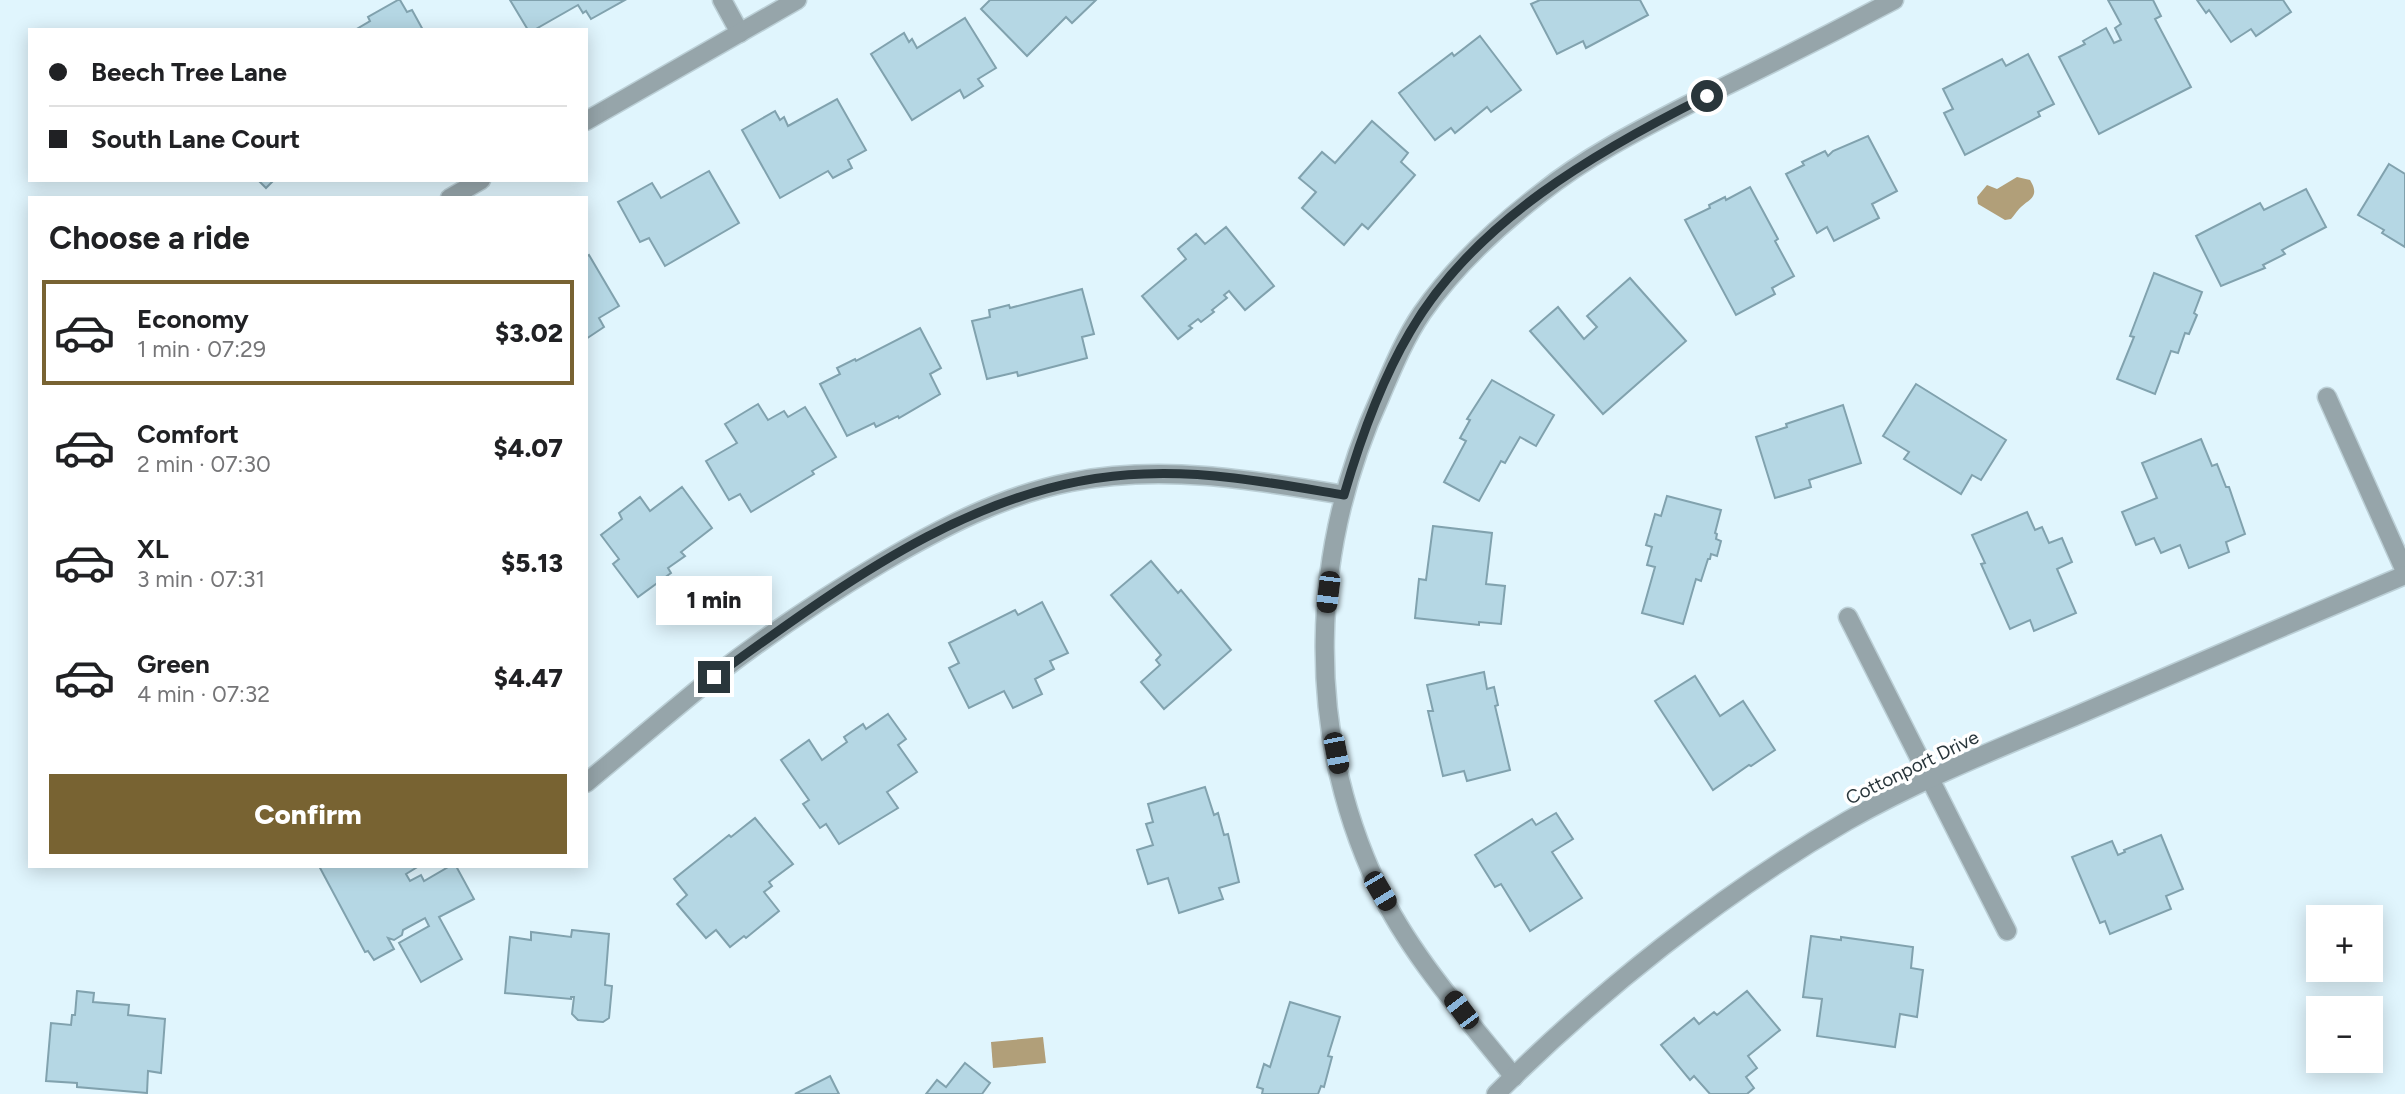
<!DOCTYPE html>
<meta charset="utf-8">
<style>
:root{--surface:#fff;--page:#f6f6f6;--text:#202124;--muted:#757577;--line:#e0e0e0;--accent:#786332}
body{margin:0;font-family:Figtree,sans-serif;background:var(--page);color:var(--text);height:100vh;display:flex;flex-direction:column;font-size:26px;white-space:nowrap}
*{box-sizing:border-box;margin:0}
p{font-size:23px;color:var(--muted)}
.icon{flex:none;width:38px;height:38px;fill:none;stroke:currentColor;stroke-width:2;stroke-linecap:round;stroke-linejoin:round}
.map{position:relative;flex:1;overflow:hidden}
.panel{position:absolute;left:28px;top:196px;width:560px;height:672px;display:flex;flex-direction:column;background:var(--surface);border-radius:0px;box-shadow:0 4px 18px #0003}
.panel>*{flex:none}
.hud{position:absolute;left:28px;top:28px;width:560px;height:154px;border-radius:0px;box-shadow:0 4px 18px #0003;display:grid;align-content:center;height:154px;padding:0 21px;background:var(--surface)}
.fabs{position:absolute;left:2306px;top:905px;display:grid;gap:14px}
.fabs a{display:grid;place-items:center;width:77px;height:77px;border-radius:0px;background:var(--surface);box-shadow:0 4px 18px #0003;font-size:35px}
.end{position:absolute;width:32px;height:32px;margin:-16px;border:9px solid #29363b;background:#fff;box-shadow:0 0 0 4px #fff}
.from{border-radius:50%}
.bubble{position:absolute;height:49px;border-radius:0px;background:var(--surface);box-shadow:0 4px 18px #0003;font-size:23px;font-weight:800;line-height:49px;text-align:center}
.car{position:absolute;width:21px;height:42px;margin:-21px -10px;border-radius:9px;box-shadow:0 0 5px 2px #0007;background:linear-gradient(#222 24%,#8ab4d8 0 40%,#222 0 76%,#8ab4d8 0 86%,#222 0)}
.hud b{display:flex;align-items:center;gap:24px;height:66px;font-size:26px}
.hud b+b{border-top:2px solid var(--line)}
.hud i{width:18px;height:18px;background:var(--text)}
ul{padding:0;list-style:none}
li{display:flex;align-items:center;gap:21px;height:105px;margin:0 14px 10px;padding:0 7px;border:4px solid transparent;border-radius:0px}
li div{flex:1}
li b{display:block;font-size:26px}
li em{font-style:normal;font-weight:800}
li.on{border-color:var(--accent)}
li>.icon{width:63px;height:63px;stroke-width:1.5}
h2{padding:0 21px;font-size:32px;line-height:84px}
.cta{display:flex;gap:14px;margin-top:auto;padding:14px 21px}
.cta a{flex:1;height:80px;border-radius:0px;background:var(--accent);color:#fff;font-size:28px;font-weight:800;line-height:80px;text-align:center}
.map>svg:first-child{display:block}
.water{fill:#b19f79}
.building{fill:#b5d7e4;stroke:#81a2ae;stroke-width:2}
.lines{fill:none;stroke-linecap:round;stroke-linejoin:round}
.minor-casing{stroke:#bbcfd6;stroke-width:21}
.minor{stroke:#96a5aa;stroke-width:18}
.route{stroke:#29363b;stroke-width:9}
.labels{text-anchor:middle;stroke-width:7;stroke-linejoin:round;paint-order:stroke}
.street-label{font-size:19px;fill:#29363b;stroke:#fff}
</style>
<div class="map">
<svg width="2405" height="1094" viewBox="0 0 2405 1094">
<rect width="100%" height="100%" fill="#e0f5fd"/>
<g class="water">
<path d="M2017 177 2030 180C2041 198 2028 199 2019 209 2016 212 2014 216 2011 219L2005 220 1978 204 1977 197 1987 185 1997 189Z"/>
<polygon points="1043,1037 1046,1063 993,1068 991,1042"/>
</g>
<g class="building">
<polygon points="398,0 400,0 407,12 412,10 423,30 355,30 370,21 368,17"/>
<polygon points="510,0 625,0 591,19 586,11 583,13 578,5 534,30 528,30"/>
<polygon points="990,0 1096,0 1072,23 1066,17 1027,56 981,9"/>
<polygon points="1540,0 1640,0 1648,15 1586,48 1583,41 1557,54 1531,4"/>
<polygon points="2108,0 2153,0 2161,16 2155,19 2191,87 2099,134 2059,57 2085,44 2083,41 2106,28 2114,43 2121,40 2115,28 2121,24"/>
<polygon points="2197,0 2283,0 2291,12 2256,36 2251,29 2231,42 2209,10 2206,13"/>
<polygon points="965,18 996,68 978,79 983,86 964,98 960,90 912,120 871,54 904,33 909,42 912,39 917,48"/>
<polygon points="1480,36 1521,90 1491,112 1487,107 1455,133 1451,128 1435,140 1399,93 1452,53 1454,56"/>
<polygon points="2028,54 2054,104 2038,112 2040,116 1965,155 1944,113 1953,109 1943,89 2002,59 2006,66"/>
<polygon points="837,99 866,150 848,160 852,168 833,178 828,171 780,198 742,130 775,111 780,120 784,117 788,126"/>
<polygon points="1372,121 1408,153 1401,162 1415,175 1368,229 1362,224 1344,245 1302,208 1316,192 1299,178 1322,152 1335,163"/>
<polygon points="1868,136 1897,191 1872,204 1879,218 1834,241 1827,227 1817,233 1786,174 1804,165 1802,162 1825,151 1828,156 1833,151"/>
<polygon points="2389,164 2405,174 2405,247 2382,233 2384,230 2358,215"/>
<polygon points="709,171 739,223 665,266 649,238 640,242 618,202 652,183 661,198"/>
<polygon points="258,180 274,180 266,188"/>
<polygon points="1750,187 1778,239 1775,241 1794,276 1772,288 1775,294 1736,315 1685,220 1710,208 1709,205 1725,197 1726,200"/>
<polygon points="2306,189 2326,227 2282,250 2285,254 2263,265 2265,268 2221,286 2196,236 2260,203 2264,210"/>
<polygon points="1226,227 1274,286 1245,310 1229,291 1224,295 1227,298 1212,310 1214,312 1201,322 1198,319 1189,326 1192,328 1178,339 1142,296 1186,259 1178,249 1196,234 1205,244"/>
<polygon points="589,255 619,306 599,318 604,327 586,339 586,257"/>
<polygon points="2154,273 2202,292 2194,313 2197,315 2189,334 2185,333 2178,353 2171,351 2155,394 2117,379 2134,337 2130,336"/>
<polygon points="1630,278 1686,341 1603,414 1530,331 1558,307 1584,339 1597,327 1587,316"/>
<polygon points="1082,289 1094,334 1082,337 1087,358 1018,376 1017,372 987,379 972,321 990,317 989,310 1009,305 1010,308"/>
<polygon points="920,328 941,368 930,374 940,394 899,418 898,416 876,427 874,423 847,436 820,384 840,374 837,368 855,359 856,361"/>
<polygon points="1492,380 1554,415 1536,446 1520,437 1505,463 1501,461 1479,501 1444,482 1466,441 1460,438 1470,420 1467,419"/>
<polygon points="1916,384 2006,440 1981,480 1972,475 1961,494 1904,459 1909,452 1883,436"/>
<polygon points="758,404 768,420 784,411 788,417 805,407 836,457 812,471 814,474 751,512 740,494 729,500 706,461 737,443 725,424"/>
<polygon points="1843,405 1861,463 1809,480 1811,487 1775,498 1756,437 1787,427 1786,424"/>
<polygon points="2201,439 2212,466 2217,464 2226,487 2229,487 2245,534 2226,542 2229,552 2189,568 2180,545 2161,553 2154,538 2136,545 2122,512 2157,498 2142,463"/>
<polygon points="682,487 712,528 681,552 685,556 668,568 671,573 638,597 613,564 619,559 601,535 622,519 619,513 640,497 650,511"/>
<polygon points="1667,496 1721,510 1715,533 1717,534 1716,539 1721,541 1717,556 1711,554 1710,559 1708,559 1701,581 1696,579 1683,624 1642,613 1655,567 1647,565 1652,547 1646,545 1655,514 1661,516"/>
<polygon points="2027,512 2035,530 2042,527 2049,543 2062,538 2072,562 2057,569 2076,613 2034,631 2030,620 2010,629 1981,564 1985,563 1972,535"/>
<polygon points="1433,526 1492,533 1486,584 1505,586 1501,624 1479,622 1479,625 1415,618 1419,579 1426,580"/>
<polygon points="1151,561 1178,593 1181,590 1231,650 1164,709 1141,682 1160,665 1156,660 1161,655 1111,595"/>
<polygon points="1042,602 1068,653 1050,661 1054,669 1035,679 1042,694 1013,708 1004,691 969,708 949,668 959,663 949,643 1015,610 1018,615"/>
<polygon points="1484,672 1487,689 1494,687 1498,705 1495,706 1510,770 1467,781 1464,771 1443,776 1428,711 1433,711 1427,685"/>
<polygon points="1695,676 1720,716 1743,701 1775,750 1751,766 1749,765 1713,790 1655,701"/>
<polygon points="888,714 906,739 898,745 917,772 887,792 898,808 839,844 826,824 820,828 803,804 809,800 781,760 809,740 822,760 847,742 844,737 863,724 866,729"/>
<polygon points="1205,787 1214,815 1218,813 1224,835 1228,834 1239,882 1219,888 1223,899 1179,913 1168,878 1148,884 1137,850 1153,845 1146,824 1153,822 1148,804"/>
<polygon points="1556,813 1573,839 1552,852 1582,898 1530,931 1501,884 1495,887 1475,855 1532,819 1536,825"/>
<polygon points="755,818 793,864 769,882 772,886 764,892 779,911 746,938 744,936 730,947 716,930 706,938 677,904 687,895 674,879 729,835 731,837"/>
<polygon points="2161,835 2183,889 2166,896 2171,909 2110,934 2105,921 2100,923 2072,857 2112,841 2118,855 2125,852 2124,850"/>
<polygon points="319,866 419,866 406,874 410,881 421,875 424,881 450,866 456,866 474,899 439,917 462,959 421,982 399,943 429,926 425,918 403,930 402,935 394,940 388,938 394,949 374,960 368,951 365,952"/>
<polygon points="572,930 609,934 605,985 612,986 609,1018 603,1022 578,1020 572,1014 574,997 571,997 571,999 505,993 510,937 531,940 531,932 571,937"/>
<polygon points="1811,936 1841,940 1841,937 1913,947 1911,968 1923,970 1917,1017 1900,1014 1895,1047 1817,1036 1822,999 1803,997"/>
<polygon points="77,991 94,993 93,1002 129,1005 128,1015 165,1019 161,1073 148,1071 147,1093 77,1087 77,1083 46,1081 51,1023 71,1025 72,1015 75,1015"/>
<polygon points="1747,991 1780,1030 1748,1056 1757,1068 1746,1077 1754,1088 1747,1094 1710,1094 1694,1076 1690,1080 1661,1045 1694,1018 1699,1024 1714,1012 1717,1015"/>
<polygon points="1290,1002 1340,1017 1328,1056 1332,1057 1324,1087 1321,1086 1318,1094 1262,1094 1263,1089 1257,1087 1264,1064 1270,1067"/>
<polygon points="965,1063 990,1083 982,1094 926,1094 937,1080 946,1087"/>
<polygon points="830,1076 839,1094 795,1094"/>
</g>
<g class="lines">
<defs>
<g id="minor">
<polyline points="722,0 740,33"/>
<polyline points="586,121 797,0"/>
<polyline points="450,198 481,180"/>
<polyline points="2327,397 2405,571"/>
<polyline points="1848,617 2007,931"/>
<path d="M586 783C628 748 670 712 712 678 766 636 824 597 883 562 941 528 1004 495 1071 482 1163 464 1254 480 1344 495"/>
<path d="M1514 1077C1467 1018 1410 955 1378 887 1304 730 1309 552 1381 395 1393 367 1405 338 1422 313 1454 267 1497 227 1541 193 1591 153 1649 125 1705 96 1769 65 1832 33 1894 0"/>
<path d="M1496 1094C1598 992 1722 893 1847 821 1919 780 1997 749 2073 717 2184 669 2294 622 2405 575"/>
</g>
</defs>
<use href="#minor" class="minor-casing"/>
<use href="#minor" class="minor"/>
</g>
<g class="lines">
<path class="route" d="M714 677C842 585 980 479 1144 474 1211 471 1278 484 1344 495 1360 440 1381 381 1410 332 1474 221 1597 151 1707 96"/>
</g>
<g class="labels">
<g class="street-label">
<text transform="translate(1912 767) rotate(-26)" y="7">Cottonport Drive</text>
</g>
</g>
</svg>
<div class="fabs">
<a>+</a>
<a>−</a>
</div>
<i class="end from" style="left:1707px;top:96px"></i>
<i class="end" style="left:714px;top:677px"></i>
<div class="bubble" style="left:656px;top:576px;width:116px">1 min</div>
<i class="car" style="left:1328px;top:592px;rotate:187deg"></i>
<i class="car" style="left:1336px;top:753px;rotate:169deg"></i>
<i class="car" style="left:1380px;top:891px;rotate:149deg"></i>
<i class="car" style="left:1461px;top:1010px;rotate:323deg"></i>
<div class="hud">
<b><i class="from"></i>Beech Tree Lane</b>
<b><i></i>South Lane Court</b>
</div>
<section class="panel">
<h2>Choose a ride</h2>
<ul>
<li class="on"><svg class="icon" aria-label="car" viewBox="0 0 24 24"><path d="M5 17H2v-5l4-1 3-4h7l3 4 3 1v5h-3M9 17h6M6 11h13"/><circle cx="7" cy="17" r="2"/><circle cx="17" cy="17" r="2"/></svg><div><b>Economy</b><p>1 min · 07:29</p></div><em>$3.02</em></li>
<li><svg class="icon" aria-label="car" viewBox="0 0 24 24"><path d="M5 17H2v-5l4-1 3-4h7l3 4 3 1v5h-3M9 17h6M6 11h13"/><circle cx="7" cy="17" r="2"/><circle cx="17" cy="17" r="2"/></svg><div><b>Comfort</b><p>2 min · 07:30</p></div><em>$4.07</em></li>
<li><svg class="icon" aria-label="car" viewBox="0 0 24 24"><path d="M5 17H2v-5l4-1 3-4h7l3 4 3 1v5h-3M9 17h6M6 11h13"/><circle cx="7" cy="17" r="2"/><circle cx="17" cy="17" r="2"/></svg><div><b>XL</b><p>3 min · 07:31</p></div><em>$5.13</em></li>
<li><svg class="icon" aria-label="car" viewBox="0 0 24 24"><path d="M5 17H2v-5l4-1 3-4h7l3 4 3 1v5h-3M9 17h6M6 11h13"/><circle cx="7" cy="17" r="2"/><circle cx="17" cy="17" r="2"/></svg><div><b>Green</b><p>4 min · 07:32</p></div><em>$4.47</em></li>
</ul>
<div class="cta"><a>Confirm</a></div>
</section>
</div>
